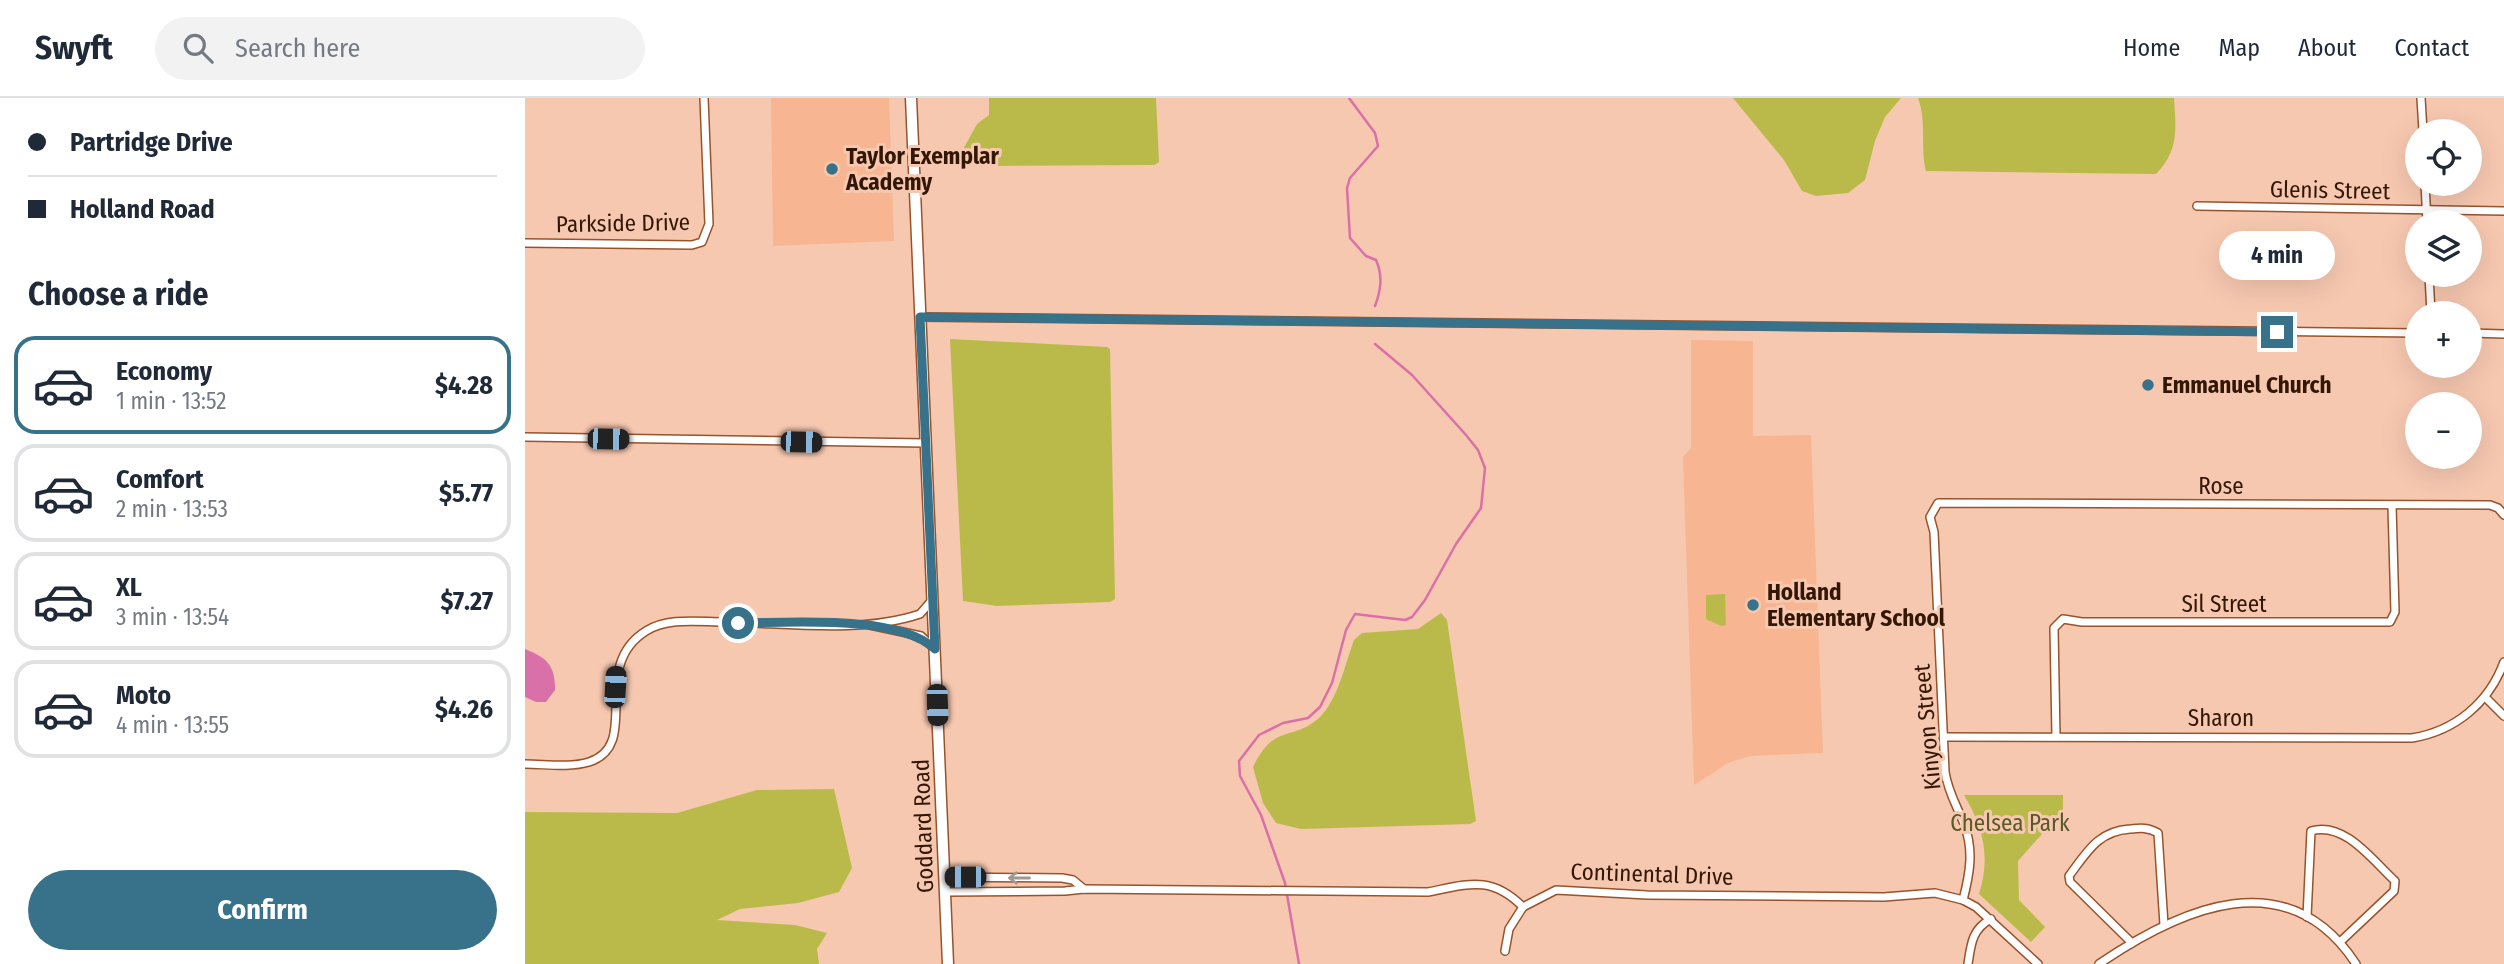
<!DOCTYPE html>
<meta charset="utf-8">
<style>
:root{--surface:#fff;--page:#f2f2f3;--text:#1f2937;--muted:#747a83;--line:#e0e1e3;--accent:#37718a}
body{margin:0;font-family:"Fira Sans Condensed",sans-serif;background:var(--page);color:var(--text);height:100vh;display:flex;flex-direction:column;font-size:26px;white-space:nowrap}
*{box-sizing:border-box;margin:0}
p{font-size:23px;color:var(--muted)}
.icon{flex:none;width:38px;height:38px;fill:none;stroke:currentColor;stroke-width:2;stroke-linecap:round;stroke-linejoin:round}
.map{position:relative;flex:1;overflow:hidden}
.details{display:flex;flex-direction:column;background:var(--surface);width:525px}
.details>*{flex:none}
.guide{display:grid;align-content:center;height:154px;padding:0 28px;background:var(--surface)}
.buttons{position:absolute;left:1880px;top:21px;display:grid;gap:14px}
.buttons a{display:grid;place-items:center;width:77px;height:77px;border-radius:50%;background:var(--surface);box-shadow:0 7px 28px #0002;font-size:35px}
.end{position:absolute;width:32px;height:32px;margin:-16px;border:9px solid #37718a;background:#fff;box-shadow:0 0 0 4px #fff}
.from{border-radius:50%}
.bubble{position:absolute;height:49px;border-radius:24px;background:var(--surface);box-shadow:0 7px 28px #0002;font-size:23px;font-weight:700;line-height:49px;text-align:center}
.car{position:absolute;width:21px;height:42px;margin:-21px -10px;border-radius:9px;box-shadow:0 0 5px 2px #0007;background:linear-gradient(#222 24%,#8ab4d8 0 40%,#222 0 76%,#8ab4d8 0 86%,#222 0)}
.guide b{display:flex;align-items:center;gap:24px;height:66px;font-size:26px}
.guide b+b{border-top:2px solid var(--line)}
.guide i{width:18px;height:18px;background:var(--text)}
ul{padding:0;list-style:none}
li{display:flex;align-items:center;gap:21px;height:98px;margin:0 14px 10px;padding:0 14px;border:4px solid var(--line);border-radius:21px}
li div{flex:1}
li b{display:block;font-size:26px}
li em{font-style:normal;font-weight:700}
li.on{border-color:var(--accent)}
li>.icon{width:63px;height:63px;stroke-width:1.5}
h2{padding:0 28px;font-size:32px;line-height:84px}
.primary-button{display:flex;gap:14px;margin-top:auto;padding:14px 28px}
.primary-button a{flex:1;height:80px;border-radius:42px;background:var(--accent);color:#fff;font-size:28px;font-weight:700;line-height:80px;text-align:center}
header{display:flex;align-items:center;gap:42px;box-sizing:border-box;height:98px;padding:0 35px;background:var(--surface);border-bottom:2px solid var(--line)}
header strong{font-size:33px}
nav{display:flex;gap:38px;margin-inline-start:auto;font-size:24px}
.search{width:490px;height:63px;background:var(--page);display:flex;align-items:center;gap:18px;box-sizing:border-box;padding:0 24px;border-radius:38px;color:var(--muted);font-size:26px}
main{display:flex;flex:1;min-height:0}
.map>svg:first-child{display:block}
.built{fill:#f8b592}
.green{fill:#baba4b}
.water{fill:#d970a7}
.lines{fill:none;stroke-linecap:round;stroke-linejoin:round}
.stream{stroke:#d970a7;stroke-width:2.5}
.street-casing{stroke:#97532c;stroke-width:10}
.secondary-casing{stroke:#97532c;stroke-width:13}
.street{stroke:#fff;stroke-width:7}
.secondary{stroke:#fff;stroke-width:10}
.oneway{stroke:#a3968f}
.route{stroke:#37718a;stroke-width:9}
.poi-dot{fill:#37718a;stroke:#f7c8b0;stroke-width:2.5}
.labels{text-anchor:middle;stroke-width:6;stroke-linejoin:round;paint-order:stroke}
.poi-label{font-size:23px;font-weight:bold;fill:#321606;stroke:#f7c8b0;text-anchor:start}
.street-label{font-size:23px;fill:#321606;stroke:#f7c8b0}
.park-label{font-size:23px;fill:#5a5a28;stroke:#f7c8b0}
</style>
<header>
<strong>Swyft</strong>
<div class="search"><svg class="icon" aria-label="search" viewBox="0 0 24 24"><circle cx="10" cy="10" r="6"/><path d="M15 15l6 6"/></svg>Search here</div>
<nav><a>Home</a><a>Map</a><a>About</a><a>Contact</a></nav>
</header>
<main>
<section class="details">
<div class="guide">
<b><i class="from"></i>Partridge Drive</b>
<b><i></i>Holland Road</b>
</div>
<h2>Choose a ride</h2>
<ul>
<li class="on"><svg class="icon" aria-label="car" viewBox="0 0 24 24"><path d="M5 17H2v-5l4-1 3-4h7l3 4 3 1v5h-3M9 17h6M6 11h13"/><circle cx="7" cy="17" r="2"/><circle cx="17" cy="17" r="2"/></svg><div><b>Economy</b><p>1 min · 13:52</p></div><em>$4.28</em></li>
<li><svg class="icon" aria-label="car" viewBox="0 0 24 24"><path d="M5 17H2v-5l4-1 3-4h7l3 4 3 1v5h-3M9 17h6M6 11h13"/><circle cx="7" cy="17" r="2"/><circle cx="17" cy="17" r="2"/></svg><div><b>Comfort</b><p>2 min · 13:53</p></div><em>$5.77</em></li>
<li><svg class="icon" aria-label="car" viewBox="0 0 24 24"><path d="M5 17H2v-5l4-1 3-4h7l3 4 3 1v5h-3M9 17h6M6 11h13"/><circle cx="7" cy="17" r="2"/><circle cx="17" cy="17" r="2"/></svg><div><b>XL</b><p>3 min · 13:54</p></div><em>$7.27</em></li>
<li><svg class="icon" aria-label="car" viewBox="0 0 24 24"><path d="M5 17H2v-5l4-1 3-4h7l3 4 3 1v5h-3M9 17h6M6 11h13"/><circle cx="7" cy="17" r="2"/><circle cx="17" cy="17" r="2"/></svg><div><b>Moto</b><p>4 min · 13:55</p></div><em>$4.26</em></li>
</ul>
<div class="primary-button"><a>Confirm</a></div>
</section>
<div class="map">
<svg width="1979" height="866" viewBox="0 0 1979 866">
<rect width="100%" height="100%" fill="#f7c8b0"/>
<g class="built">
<polygon points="246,0 364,0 369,143 248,148"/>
<polygon points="1166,242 1228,243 1228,338 1286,337 1298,655 1225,658 1203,665 1169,687 1158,359 1166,350"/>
</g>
<g class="green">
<polygon points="464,0 631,0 634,64 629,67 457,68 440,65 435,57 452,26 464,17"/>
<polygon points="1208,0 1376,0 1360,19 1350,43 1340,82 1323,95 1291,98 1277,93 1259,62"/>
<path d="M1393 0H1649C1651 32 1654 52 1631 76L1401 73C1395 49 1402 24 1393 0Z"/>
<polygon points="425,241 582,249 585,251 590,501 585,504 472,508 438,503"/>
<polygon points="1200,496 1201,527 1196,528 1181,521 1181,497"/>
<path d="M916 515 922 522 951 723 945 726 776 731 751 725 738 705 728 669C749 625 766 644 794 620 813 602 820 566 829 542L837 535 893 531Z"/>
<polygon points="309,691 327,770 314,794 273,805 215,811 192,822 270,827 302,835 292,851 294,866 0,866 0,714 152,715 232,692"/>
<path d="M1439 697H1538V712L1493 763 1494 802 1520 829 1506 844 1454 796C1466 759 1458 729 1439 697Z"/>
</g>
<path class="water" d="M0 551C22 560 30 567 30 592L21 604H11L0 599Z"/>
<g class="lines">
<g class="stream">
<path d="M824 0 850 35 853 48 825 80 822 90 825 140 841 158 851 162C858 178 856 192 850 208"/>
<polyline points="774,866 760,785 736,717 715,678 714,663 734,637 758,625 783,620 795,609 807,585 821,532 830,516 880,522 887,519 900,502 931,446 956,410 960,370 953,352 941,337 887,277 850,246"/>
</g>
<defs>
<g id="street">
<polyline points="1896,0 1898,33"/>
<polyline points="1900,86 1902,124"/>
<polyline points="1672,108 1979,113"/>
<polyline points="0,145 167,147 177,144 184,126 179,0"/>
<polyline points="1904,177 1906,215"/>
<polyline points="395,219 1892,235"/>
<polyline points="1944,235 1979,236"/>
<polyline points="0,339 400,345"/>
<polyline points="345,527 396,538 410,551"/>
<polyline points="1960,599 1979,618"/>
<path d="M1419 639 1887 640C1930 633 1964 605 1979 564"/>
<polyline points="1531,639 1529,530 1538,521 1557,524 1865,524 1870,514 1867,408"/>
<path d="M0 666C20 666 44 670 64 664 118 647 63 569 121 533 143 519 174 524 199 524 262 525 335 536 395 516L408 501"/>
<polyline points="419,779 537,780 548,782 559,791"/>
<path d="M420 794 540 793 559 791 903 794C944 786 966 777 998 809"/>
<path d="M1438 802C1445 775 1449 752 1439 726 1432 708 1423 694 1420 674L1409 434 1405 419 1413 405 1965 407 1973 410 1979 417"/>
<path d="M1782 819 1786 733C1820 723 1848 763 1870 783L1869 793 1815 844"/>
<path d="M1607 845 1545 784 1544 778C1562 754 1573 733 1605 731 1615 730 1623 729 1633 735L1639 827"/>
<polyline points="980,853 984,831 998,809 1031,792 1122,797 1359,799 1410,795 1438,802 1451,809 1513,866"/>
<path d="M1443 866C1446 846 1447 831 1466 821"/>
<path d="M1574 866C1656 810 1763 762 1831 866"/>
</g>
<polyline id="secondary" points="386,0 423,866"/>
</defs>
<use href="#street" class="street-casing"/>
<use href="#secondary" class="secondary-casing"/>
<use href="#street" class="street"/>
<use href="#secondary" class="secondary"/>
</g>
<defs><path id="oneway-shaft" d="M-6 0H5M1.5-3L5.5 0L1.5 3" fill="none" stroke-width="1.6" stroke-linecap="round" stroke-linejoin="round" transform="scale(1.75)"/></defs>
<use class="oneway" href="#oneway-shaft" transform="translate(494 780) rotate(-180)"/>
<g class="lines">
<path class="route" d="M213 525C265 525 373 516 410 551L395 219 1752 234"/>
</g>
<g class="poi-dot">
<circle cx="307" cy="71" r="7"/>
<circle cx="1623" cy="287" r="7"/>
<circle cx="1228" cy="507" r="7"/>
</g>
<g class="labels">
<g class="poi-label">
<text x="321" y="66">Taylor Exemplar<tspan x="321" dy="26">Academy</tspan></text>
<text x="1637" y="295">Emmanuel Church</text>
<text x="1242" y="502">Holland<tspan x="1242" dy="26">Elementary School</tspan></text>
</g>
<g class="street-label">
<text transform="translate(1805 92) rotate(1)" y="8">Glenis Street</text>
<text transform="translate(98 125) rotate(-1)" y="8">Parkside Drive</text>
<text x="1696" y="396">Rose</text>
<text x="1699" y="514">Sil Street</text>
<text x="1696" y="628">Sharon</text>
<text transform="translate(1402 629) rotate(-95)" y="8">Kinyon Street</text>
<text transform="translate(398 728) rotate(-92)" y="8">Goddard Road</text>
<text transform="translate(1127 776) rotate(2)" y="8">Continental Drive</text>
</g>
<g class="park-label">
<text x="1485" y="733">Chelsea Park</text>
</g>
</g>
</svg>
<div class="buttons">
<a><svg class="icon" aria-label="locate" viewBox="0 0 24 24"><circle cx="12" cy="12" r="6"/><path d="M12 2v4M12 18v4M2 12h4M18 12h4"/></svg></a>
<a><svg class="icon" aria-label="layers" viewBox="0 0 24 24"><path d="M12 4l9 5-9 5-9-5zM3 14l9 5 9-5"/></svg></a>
<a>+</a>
<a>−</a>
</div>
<i class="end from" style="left:213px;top:525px"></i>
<i class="end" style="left:1752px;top:234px"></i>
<div class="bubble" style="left:1694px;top:133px;width:116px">4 min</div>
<i class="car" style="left:83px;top:341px;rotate:91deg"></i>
<i class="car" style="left:276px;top:344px;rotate:91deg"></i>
<i class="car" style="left:90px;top:589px;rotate:3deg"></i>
<i class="car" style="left:412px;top:607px;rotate:178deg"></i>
<i class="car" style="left:440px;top:779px;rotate:270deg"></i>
</div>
</main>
